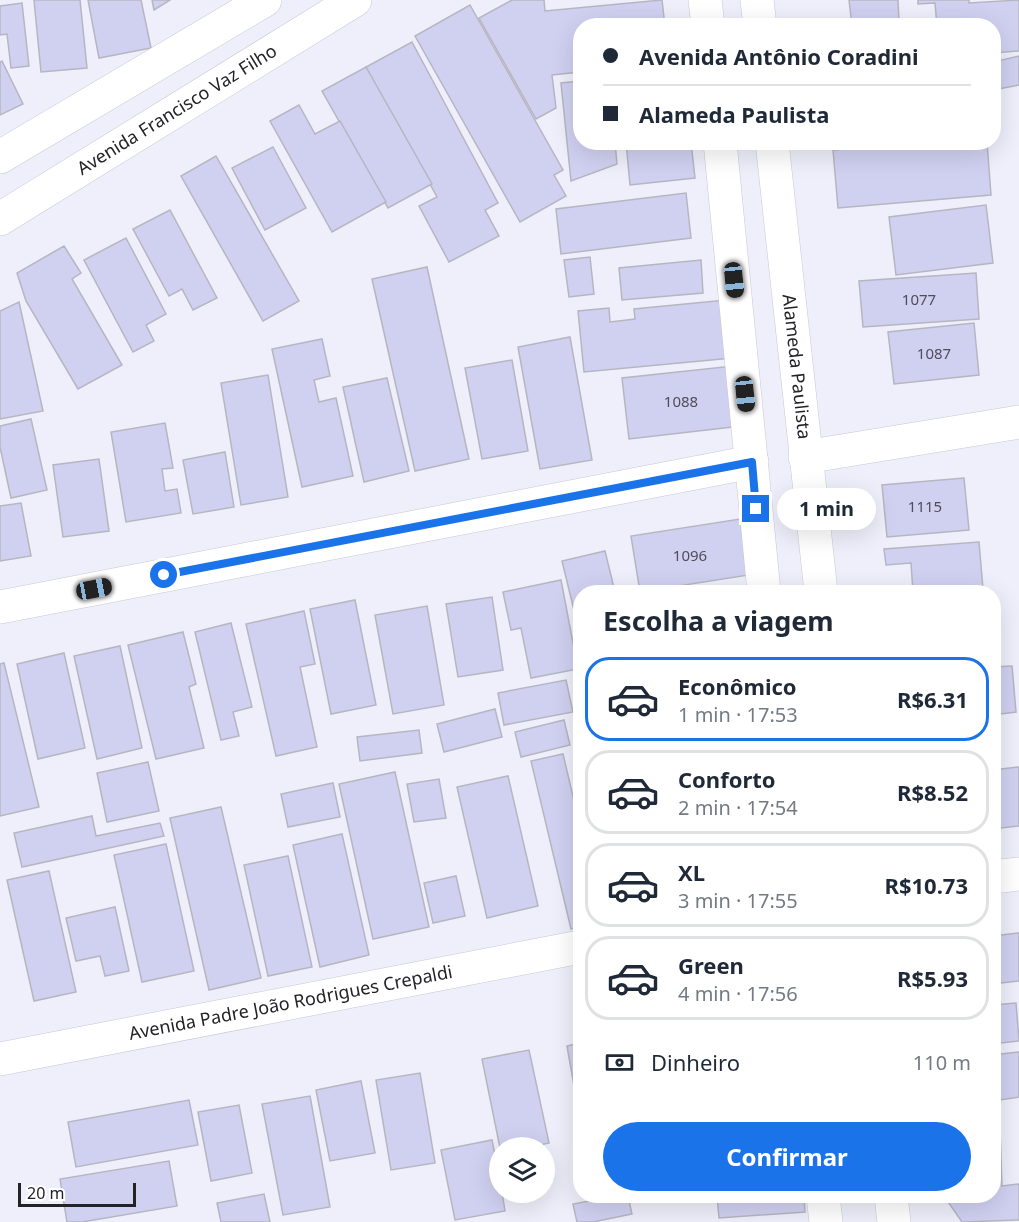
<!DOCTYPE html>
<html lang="pt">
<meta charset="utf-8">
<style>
:root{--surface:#fff;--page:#f6f6f7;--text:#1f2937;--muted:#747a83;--line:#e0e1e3;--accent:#1a73e8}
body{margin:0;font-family:"Noto Sans",sans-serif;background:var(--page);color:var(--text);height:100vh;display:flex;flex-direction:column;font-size:22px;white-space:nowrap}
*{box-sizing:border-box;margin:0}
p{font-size:20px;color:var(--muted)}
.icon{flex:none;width:33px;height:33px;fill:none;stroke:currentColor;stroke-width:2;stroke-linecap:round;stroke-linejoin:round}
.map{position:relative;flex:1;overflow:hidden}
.details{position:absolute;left:573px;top:585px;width:428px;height:618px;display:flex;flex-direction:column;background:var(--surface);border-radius:24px;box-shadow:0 6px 24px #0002}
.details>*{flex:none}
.top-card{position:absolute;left:573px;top:18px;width:428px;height:132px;border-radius:24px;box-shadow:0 6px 24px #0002;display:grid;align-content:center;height:132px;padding:0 30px;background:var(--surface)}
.controls{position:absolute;left:489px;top:1137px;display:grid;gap:12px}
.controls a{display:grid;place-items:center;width:66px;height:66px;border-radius:50%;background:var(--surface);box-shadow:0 6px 24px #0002;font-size:30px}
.scale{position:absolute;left:18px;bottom:15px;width:118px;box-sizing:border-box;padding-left:6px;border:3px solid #222227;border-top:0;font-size:16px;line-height:21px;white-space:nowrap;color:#222227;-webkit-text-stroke:4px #fff;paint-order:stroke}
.end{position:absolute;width:27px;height:27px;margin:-14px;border:8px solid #1a73e8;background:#fff;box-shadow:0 0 0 3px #fff}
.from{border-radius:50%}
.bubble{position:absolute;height:42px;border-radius:21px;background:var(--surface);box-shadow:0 6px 24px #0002;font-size:20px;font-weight:700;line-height:42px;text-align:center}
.car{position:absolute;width:18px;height:36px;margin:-18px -9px;border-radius:8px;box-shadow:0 0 4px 2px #0007;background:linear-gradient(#222 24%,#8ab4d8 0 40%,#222 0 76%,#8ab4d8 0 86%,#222 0)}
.top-card b{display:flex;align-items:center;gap:21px;height:57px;font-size:22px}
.top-card b+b{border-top:2px solid var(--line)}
.top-card i{width:15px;height:15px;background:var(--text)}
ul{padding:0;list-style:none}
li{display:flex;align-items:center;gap:18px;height:84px;margin:0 12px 9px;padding:0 18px;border:3px solid var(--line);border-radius:24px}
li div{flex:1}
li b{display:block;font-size:22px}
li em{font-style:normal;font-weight:700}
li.active{border-color:var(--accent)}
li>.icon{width:54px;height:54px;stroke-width:1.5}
h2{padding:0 30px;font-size:27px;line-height:72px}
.pay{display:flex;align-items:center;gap:15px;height:66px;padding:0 30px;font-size:22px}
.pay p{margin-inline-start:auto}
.action{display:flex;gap:12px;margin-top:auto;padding:12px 30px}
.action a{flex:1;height:69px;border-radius:36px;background:var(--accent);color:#fff;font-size:24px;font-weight:700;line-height:69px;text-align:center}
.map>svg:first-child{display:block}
.building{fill:#d0d0f1;stroke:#b6b6c2;stroke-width:1.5}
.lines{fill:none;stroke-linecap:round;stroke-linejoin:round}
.minor-casing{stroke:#c7c8d4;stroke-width:34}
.major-casing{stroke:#c7c8d4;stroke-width:34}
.minor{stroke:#fff;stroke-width:33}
.major{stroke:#fff;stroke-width:33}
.route{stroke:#1a73e8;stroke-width:8}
.labels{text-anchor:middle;stroke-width:6;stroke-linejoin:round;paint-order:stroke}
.number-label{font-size:15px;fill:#4e4e5a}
.street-label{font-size:18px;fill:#222227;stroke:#fff}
</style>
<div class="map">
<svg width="1019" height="1222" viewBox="0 0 1019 1222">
<rect width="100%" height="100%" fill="#efeffb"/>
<g class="building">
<polygon points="34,0 80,0 87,68 41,72"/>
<polygon points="88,0 141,0 151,48 99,58"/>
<polygon points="152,0 170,0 154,10"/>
<polygon points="512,0 544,0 545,11 662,0 665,26 580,26 580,72 552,75 556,108 536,119 479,18"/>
<polygon points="849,0 898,0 899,21 852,25"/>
<polygon points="918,0 969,0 969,3 1019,0 1019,51 993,53 993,26 937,26 935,3 918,4"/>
<polygon points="22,3 29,66 11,68 7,34 0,35 0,6"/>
<polygon points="470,5 563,170 554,175 566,196 520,222 415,36"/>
<polygon points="412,42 498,203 485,210 499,236 449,262 419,206 437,197 366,67"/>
<polygon points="1019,56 1019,85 993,90 993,62"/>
<polygon points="2,61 23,104 0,115 0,62"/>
<polygon points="366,67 432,184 388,208 322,91"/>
<polygon points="580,81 580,142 615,142 617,164 571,181 561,83"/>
<polygon points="299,105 315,134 340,121 386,202 332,232 270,121"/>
<polygon points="626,142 691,142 695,178 630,185"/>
<polygon points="932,142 987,142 991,195 838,208 833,150"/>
<polygon points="273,147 306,208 265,230 232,168"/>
<polygon points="216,156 299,301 263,321 181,176"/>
<polygon points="686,193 691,238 561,254 556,209"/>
<polygon points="986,205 993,263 896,275 889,217"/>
<polygon points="170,210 217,298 193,310 182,289 169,296 133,229"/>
<polygon points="126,238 166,314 146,325 154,341 133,352 84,260"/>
<polygon points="64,246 81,273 72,279 122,365 78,389 26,301 17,273"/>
<polygon points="590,257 594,294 569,297 564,260"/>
<polygon points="701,260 703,293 622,300 619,268"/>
<polygon points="427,267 469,459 415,471 372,279"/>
<polygon points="976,273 979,319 863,327 859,281"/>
<polygon points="726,300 732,358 584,372 578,311 609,308 610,322 635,319 634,309"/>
<polygon points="19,302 43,411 0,419 0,311"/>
<polygon points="974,323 979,375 894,384 888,332"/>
<polygon points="570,337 592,460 540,469 518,347"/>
<polygon points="322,339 330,376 314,380 319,402 336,398 353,476 302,487 272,349"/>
<polygon points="512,360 528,451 482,459 465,368"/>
<polygon points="733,366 741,426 629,439 622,378"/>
<polygon points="268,375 288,497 241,505 221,383"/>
<polygon points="387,378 409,471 364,482 343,387"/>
<polygon points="31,419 47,490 11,498 0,447 0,426"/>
<polygon points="165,423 173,468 162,469 165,491 177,489 181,513 126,522 111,432"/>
<polygon points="225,452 234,507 193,514 183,460"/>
<polygon points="99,459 109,531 63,537 53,465"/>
<polygon points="964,478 969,530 887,537 882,485"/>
<polygon points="21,503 31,556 0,561 0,506"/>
<polygon points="740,519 749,575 640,592 631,536"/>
<polygon points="979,542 983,589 913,592 911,563 886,565 884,549"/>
<polygon points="605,551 615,592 580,592 580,635 562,561"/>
<polygon points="561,580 578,669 531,678 521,628 511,630 503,592"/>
<polygon points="492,597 503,670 458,677 446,604"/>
<polygon points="355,600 376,705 331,714 310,609"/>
<polygon points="427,606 444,705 393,714 375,615"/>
<polygon points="304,611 315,664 300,667 317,747 276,756 246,624"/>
<polygon points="231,623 252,707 233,712 239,736 221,740 195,632"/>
<polygon points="183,632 196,684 189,687 204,748 156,759 128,645"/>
<polygon points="120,646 142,748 97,759 74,656"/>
<polygon points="64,653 85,748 38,759 17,664"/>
<polygon points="4,663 39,807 0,816 0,664"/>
<polygon points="1012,666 1016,712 993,715 993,667"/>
<polygon points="566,680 573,712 504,725 498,693"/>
<polygon points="495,709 502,737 444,752 437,724"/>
<polygon points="564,720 570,745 521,757 515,732"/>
<polygon points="419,730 422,753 360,761 357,737"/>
<polygon points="563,754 580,826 580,926 571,929 531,761"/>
<polygon points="148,762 159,811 107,822 97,773"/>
<polygon points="1019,767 1019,826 993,829 993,770"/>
<polygon points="395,772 429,927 373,939 339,784"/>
<polygon points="508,776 538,906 487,918 457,787"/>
<polygon points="439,779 446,818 414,822 407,784"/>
<polygon points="333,783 340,817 288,827 281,794"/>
<polygon points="221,807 261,978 209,990 170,818"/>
<polygon points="92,816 96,836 160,823 164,836 22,867 14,833"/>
<polygon points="342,834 369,955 320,967 293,845"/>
<polygon points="166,844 194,971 142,982 114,855"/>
<polygon points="288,856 312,967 268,976 244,865"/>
<polygon points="49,871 76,992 34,1001 7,880"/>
<polygon points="456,876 465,916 433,923 424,883"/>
<polygon points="115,907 129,971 105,976 100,956 76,961 66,918"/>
<polygon points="1019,933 1019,981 993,984 993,936"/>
<polygon points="1016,1003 1019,1041 993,1044 993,1005"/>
<polygon points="580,1043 580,1120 567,1046"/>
<polygon points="529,1050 549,1143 527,1148 500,1148 482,1059"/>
<polygon points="1019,1052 1019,1097 993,1101 993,1055"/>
<polygon points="420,1073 435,1163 391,1170 376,1080"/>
<polygon points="361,1081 375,1153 330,1161 316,1090"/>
<polygon points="310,1096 330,1207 283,1215 262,1104"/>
<polygon points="189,1100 198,1145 76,1167 68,1122"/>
<polygon points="239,1105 252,1173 211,1181 198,1112"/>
<polygon points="1000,1129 1002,1186 1019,1184 1019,1220 962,1222 944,1196 993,1196 993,1130"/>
<polygon points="492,1140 500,1180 500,1192 502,1192 505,1211 455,1220 441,1150"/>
<polygon points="169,1161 177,1206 82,1222 67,1222 60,1179"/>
<polygon points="264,1194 270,1222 221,1222 217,1203"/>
<polygon points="616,1196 628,1196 632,1214 593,1222 577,1222 573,1204"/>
<polygon points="717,1196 804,1196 805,1212 719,1218"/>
</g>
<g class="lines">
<defs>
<g id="minor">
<polyline points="805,457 1019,422"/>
<polyline points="0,607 752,462"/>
<polyline points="993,877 1019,874"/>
<path id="s1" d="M0 1059 580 947"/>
</g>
<g id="major">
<polyline points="705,0 708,26"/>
<polyline points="757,0 760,26"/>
<polyline points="720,142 764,592"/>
<path id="s2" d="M772 142 821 592"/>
<polyline points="0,157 265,0"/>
<path id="s3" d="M0 219 355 0"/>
<polyline points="823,1196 826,1222"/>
<polyline points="891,1196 894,1222"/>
</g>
</defs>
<use href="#minor" class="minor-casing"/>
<use href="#major" class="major-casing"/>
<use href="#minor" class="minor"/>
<use href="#major" class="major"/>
</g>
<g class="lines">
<polyline class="route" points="164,575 752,462 756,509"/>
</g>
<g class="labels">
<g class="number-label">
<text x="919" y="305">1077</text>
<text x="934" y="359">1087</text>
<text x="681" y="407">1088</text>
<text x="925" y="512">1115</text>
<text x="690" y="561">1096</text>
</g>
<g class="street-label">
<text dy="6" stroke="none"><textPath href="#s3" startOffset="208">Avenida Francisco Vaz Filho</textPath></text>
<text dy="6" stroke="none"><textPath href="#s2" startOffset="226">Alameda Paulista</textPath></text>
<text dy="6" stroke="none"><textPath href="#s1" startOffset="296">Avenida Padre João Rodrigues Crepaldi</textPath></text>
</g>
</g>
</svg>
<div class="controls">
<a><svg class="icon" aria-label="layers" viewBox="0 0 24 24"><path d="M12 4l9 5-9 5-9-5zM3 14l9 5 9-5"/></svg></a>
</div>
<div class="scale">20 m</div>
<i class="end from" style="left:164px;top:575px"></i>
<i class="end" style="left:756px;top:509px"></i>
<div class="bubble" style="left:777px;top:488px;width:99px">1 min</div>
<i class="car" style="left:734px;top:280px;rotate:174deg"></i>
<i class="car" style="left:745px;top:394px;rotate:174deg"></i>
<i class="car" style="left:94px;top:589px;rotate:79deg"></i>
<div class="top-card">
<b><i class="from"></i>Avenida Antônio Coradini</b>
<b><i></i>Alameda Paulista</b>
</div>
<section class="details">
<h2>Escolha a viagem</h2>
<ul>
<li class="active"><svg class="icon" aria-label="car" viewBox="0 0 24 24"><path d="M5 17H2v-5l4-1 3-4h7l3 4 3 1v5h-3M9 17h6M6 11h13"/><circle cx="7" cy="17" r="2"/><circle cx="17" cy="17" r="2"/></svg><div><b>Econômico</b><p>1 min · 17:53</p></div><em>R$6.31</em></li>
<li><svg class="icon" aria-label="car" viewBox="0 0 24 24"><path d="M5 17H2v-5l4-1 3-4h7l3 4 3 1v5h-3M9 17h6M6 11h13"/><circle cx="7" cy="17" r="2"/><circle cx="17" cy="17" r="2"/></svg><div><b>Conforto</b><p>2 min · 17:54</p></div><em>R$8.52</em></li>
<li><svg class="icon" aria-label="car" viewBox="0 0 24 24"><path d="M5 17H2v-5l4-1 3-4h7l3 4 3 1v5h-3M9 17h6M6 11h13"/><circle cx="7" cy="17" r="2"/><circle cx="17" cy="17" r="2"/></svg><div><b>XL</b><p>3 min · 17:55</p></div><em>R$10.73</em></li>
<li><svg class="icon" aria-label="car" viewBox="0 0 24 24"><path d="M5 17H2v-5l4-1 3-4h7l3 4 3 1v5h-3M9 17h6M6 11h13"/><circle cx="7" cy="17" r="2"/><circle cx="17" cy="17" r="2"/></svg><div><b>Green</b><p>4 min · 17:56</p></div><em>R$5.93</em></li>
</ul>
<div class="pay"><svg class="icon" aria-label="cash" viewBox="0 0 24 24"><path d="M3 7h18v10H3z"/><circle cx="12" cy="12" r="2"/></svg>Dinheiro<p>110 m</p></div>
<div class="action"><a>Confirmar</a></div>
</section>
</div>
